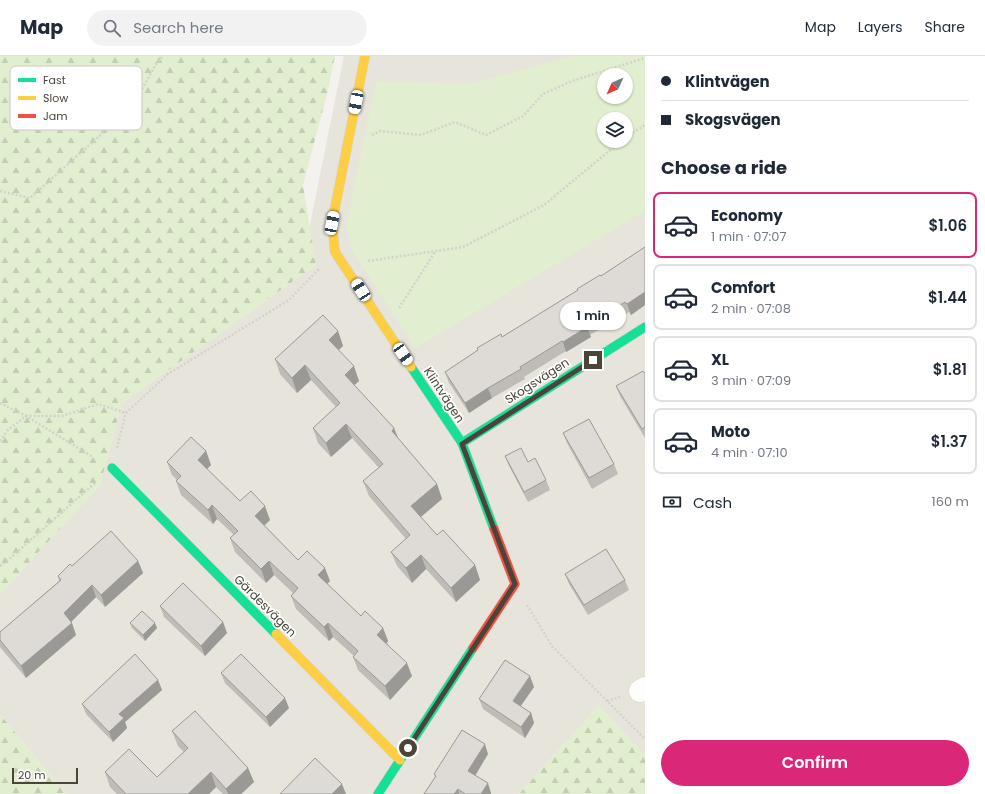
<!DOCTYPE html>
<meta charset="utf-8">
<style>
:root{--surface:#fff;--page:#f2f2f3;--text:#1f2937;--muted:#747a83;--line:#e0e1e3;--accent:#db2777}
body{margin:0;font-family:Poppins,sans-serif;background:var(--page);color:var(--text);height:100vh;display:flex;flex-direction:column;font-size:15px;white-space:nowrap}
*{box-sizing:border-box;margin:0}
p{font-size:13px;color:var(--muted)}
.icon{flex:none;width:22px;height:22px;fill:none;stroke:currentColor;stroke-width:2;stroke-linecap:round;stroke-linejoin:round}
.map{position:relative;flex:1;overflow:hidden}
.panel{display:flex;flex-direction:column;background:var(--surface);width:340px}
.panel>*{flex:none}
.banner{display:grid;align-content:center;height:88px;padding:0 16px;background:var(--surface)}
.needle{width:26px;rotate:225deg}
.controls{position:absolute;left:597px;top:12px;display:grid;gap:8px}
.controls a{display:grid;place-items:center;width:36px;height:36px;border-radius:50%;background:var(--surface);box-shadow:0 1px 3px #0004;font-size:20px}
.scale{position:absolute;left:12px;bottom:10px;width:66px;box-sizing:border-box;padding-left:4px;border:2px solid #4b4439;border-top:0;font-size:11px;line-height:14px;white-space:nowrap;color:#4b4439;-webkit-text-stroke:3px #fff;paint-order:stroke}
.end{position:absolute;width:18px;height:18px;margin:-9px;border:5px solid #4b4439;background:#fff;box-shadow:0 0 0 2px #fff}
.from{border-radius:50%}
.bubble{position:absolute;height:28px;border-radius:14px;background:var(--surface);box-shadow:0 1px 3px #0004;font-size:13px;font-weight:600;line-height:28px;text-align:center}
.car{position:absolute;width:12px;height:24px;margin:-12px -6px;border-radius:5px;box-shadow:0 0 3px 1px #0007;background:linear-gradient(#fff 24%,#345 0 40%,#fff 0 76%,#345 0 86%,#fff 0)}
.banner b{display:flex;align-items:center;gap:14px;height:38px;font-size:15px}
.banner b+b{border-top:1px solid var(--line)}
.banner i{width:10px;height:10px;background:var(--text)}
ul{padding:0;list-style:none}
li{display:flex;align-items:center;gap:12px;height:66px;margin:0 8px 6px;padding:0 8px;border:2px solid var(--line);border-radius:8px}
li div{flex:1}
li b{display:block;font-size:15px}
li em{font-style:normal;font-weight:600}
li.on{border-color:var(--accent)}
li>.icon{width:36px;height:36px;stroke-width:1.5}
h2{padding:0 16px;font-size:18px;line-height:48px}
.pay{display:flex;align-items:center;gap:10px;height:44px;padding:0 16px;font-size:15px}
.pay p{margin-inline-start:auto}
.button{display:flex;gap:8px;margin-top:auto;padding:8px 16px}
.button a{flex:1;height:46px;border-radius:24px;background:var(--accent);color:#fff;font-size:16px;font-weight:600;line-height:46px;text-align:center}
header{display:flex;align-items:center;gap:24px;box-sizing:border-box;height:56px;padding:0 20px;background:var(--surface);border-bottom:1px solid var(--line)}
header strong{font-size:19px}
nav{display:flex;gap:22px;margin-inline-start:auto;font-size:14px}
.search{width:280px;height:36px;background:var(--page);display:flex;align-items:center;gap:10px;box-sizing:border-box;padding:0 14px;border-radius:22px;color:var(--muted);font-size:15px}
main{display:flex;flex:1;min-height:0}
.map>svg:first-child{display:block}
.residential{fill:#e7e4dc;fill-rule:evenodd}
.green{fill:#e1eecf;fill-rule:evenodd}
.forest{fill:url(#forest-firs)}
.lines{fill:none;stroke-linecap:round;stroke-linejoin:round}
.street-casing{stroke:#d2d0cb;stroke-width:23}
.fast-casing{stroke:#d3cfc5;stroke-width:10}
.slow-casing{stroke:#d3cfc5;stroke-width:10}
.jam-casing{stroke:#d3cfc5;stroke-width:10}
.path{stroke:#d3d2cc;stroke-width:2.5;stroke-dasharray:2 2;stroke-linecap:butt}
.street{stroke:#fdfdfc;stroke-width:22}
.fast{stroke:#16e098;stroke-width:9}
.slow{stroke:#ffcf43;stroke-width:9}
.jam{stroke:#f24e42;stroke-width:9}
.wall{fill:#bfbcb8}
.shaded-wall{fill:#9b9996}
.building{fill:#dedbd6;stroke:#9b9996}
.route{stroke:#4b4439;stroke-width:5}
.labels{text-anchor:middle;stroke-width:3.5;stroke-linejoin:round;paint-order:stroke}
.street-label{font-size:12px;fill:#4b4439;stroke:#fff}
.key{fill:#fff;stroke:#c9c7c4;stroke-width:1}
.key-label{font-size:11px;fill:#4b4439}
</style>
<header>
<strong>Map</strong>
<div class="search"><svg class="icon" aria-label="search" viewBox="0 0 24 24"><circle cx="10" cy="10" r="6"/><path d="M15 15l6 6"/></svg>Search here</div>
<nav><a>Map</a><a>Layers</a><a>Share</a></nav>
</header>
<main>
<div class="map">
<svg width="645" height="738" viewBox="0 0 645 738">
<defs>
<pattern id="forest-firs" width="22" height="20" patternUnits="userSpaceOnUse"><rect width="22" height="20" fill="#e1eecf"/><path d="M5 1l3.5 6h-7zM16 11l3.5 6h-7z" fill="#c3cdb2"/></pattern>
</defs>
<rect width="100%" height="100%" fill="#f4f2ee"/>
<path class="residential" d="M344 0H645V700L599 649 519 738H66L0 658V538L100 429 122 347 316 209 309 174ZM604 19H626V41H604ZM604 63H626V85H604Z"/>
<path class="green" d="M573 0H645V155L415 292 352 194 346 171 376 25 467 28ZM604 19H626V41H604ZM604 63H626V85H604Z"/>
<g class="forest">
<polygon points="0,0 335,0 327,38 303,129 316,209 122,347 100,429 0,538"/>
<polygon points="599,649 645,700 645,738 519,738"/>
<polygon points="0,658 66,738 0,738"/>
</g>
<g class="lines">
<defs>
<polyline id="street" points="640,635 645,632"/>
<g id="fast">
<polyline points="411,311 462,387 494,473"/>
<polyline points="462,387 645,271"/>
<polyline points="112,412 276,578"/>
<polyline points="378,738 473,592"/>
</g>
<g id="slow">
<polyline points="365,0 332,167 335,196 411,311"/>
<polyline points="276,578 400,704"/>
</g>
<polyline id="jam" points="473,592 515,528 494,473"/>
</defs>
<use href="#street" class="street-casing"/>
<use href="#fast" class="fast-casing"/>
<use href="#slow" class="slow-casing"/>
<use href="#jam" class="jam-casing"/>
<g class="path">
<polyline points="372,79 380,75 421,79 455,66 486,79 523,60 543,38 572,25 645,2"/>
<polyline points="626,81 645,69"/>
<polyline points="0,135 30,142 132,51 156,8 163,0"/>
<polyline points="368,205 463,191 544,149 621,85"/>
<polyline points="399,252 435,196"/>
<polyline points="0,347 26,360 93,401"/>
<polyline points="0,385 8,374 26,360 62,360 98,348 126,357"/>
<polyline points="117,392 126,357 168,318 289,244 320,212"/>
<polyline points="0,510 8,504 96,426"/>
<polyline points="527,549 552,590 645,683"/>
<polyline points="607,645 620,641"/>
</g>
<use href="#street" class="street"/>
<use href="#fast" class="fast"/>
<use href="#slow" class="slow"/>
<use href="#jam" class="jam"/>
</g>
<g class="wall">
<polygon points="645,191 645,249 631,259 629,256 590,279 591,281 566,296 566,295 524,321 525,323 492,342 469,357 449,327 445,316 478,294 477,292 502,281 601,220"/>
<polygon points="338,275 343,290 339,294 359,325 354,329 394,372 398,382 437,428 442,443 421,461 437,479 475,509 480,524 456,546 426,513 412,527 397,510 391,496 406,483 369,440 363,425 379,412 352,382 331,401 318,387 313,372 336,351 311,324 297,337 280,318 275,303"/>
<polygon points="645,318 645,382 620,340 616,330"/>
<polygon points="563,377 614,408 618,418 592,433 567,387"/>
<polygon points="206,395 211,409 207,413 240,445 270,464 264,469 298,504 330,525 327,528 361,560 383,572 388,585 387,587 412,620 390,644 358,614 353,601 354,600 333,581 329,585 296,553 291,540 293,537 274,519 266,527 235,496 230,482 234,479 217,463 213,468 181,439 176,425 177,424 172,419 167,406"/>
<polygon points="505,400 528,406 546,424 550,434 528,446 509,410"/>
<polygon points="138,505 143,517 105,551 96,541 71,566 76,579 26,622 0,591 0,576 59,525 58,520 72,510"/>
<polygon points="565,518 625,524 629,534 588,559 569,528"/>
<polygon points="160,550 223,566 227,577 205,600 164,561"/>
<polygon points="130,567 157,572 145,585 132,572"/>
<polygon points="221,617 289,652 270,671 225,627"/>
<polygon points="158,624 162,634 125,666 127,672 113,686 86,658 82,648"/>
<polygon points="534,631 521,650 531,657 534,667 525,682 483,653 479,643"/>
<polygon points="172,675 248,712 254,726 241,738 223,738 216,731 209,738 117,738 110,731 105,716 157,721 184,696 178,690"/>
<polygon points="488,698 475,719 491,737 491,738 424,738 435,721 434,718"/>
</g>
<g class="shaded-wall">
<polygon points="645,236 645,249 631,259 627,248"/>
<polygon points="587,271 591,281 566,296 563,286"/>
<polygon points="338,275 343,290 334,298 329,284"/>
<polygon points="305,309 311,324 297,337 292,322"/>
<polygon points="354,310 359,325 350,333 345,319"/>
<polygon points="488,332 492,342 469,357 465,347"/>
<polygon points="346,368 352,382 331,401 326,387"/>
<polygon points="394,372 400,387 392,375"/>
<polygon points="206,395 211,409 202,418 198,404"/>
<polygon points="437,428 442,443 416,465 411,450"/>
<polygon points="212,449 217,463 213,468 208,454"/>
<polygon points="265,450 270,464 260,474 255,460"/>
<polygon points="421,499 426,513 412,527 406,512"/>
<polygon points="138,505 143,517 105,551 101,539"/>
<polygon points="269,505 274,519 266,527 261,513"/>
<polygon points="475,509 480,524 456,546 451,532"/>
<polygon points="325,512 330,525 323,532 318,519"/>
<polygon points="92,529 96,541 68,569 64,557"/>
<polygon points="223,566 227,577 205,600 201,590"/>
<polygon points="72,567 76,579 26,622 21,610"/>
<polygon points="155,567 157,572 145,585 143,579"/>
<polygon points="328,567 333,581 329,585 324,571"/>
<polygon points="383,572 388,585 382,593 377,579"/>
<polygon points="407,607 412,620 390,644 385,630"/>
<polygon points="530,620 534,631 517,655 513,645"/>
<polygon points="158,624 162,634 125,666 127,672 113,686 109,676 119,658"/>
<polygon points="285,642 289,652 270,671 266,661"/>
<polygon points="531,657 534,667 525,682 521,671"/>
<polygon points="485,688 488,698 472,725 468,715"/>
<polygon points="248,712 254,726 241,738 228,738 226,733"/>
<polygon points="211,716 216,731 209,738 188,738"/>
<polygon points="488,727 491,737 491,738 481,738"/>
<polygon points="342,728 346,738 332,738"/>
<polygon points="458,733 459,738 454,738"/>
</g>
<g class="building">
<polygon points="645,191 645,236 627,248 625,246 586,269 587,271 563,286 562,285 520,311 521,313 488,332 465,347 445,316 478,294 477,292 501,278 502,281 578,234 577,233 600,219 601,220"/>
<polygon points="323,259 338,275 329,284 354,310 345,319 394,372 392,375 437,428 411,450 437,479 443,474 475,509 451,532 421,499 406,512 391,496 410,479 363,425 383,408 346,368 326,387 313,372 340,347 305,309 292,322 275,303"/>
<polygon points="643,315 645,318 645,371 642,373 616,330"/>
<polygon points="589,363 614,408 589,422 563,377"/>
<polygon points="191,381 206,395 198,404 240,445 251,435 265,450 255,460 298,504 307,495 325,512 318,519 361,560 365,555 383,572 377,579 407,607 385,630 353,601 358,595 328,567 324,571 291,540 298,532 269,505 261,513 230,482 238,475 212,449 208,454 176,425 181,420 167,406"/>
<polygon points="521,392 528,406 535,402 546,424 524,436 505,400"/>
<polygon points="111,475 138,505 101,539 92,529 64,557 72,567 21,610 0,584 0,576 61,524 58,520 70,508 72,510"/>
<polygon points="606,493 625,524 584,549 565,518"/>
<polygon points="183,527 223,566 201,590 160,550"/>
<polygon points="142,555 155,567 143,579 130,567"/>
<polygon points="135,598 158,624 119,658 124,662 109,676 82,648"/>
<polygon points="241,598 285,642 266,661 221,617"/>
<polygon points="505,604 530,620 513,645 531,657 521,671 479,643"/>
<polygon points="195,655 248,712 226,733 211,716 188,738 126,738 105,716 129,693 157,721 188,692 172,675"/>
<polygon points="462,674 485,688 468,715 488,727 481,738 465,738 458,733 454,738 424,738 436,720 434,718"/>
<polygon points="315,702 342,728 332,738 280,738"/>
</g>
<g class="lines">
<polyline class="route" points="408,692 515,528 462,388 593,304"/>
</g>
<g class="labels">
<g class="street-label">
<text transform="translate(537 325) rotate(-33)" y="4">Skogsvägen</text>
<text transform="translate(444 339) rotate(57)" y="4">Klintvägen</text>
<text transform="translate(265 550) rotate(45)" y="4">Gärdesvägen</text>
</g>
</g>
<rect x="10" y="10" width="132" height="64" rx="6" class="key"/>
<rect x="18" y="22" width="18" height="4" fill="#16e098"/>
<rect x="18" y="40" width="18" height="4" fill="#ffcf43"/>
<rect x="18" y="58" width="18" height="4" fill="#f24e42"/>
<g class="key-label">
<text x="43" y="28">Fast</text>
<text x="43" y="46">Slow</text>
<text x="43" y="64">Jam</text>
</g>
</svg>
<div class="controls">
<a><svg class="needle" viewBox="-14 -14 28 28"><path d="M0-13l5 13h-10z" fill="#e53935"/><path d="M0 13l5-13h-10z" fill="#747a83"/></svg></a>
<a><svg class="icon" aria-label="layers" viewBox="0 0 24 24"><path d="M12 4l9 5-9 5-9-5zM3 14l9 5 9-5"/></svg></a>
</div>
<div class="scale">20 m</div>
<i class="end from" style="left:408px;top:692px"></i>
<i class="end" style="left:593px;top:304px"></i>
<div class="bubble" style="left:560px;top:246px;width:66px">1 min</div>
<i class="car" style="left:356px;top:46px;rotate:191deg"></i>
<i class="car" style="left:332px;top:167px;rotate:11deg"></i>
<i class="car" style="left:361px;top:234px;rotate:327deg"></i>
<i class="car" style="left:403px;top:298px;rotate:146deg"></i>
</div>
<section class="panel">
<div class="banner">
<b><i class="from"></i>Klintvägen</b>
<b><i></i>Skogsvägen</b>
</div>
<h2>Choose a ride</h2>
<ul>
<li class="on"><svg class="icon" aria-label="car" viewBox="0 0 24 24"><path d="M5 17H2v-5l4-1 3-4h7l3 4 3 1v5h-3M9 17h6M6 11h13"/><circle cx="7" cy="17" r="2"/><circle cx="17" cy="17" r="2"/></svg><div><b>Economy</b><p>1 min · 07:07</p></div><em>$1.06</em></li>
<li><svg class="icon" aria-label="car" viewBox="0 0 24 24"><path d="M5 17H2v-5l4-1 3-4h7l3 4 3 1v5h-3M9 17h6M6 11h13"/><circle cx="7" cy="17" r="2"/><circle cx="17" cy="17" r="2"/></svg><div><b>Comfort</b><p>2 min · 07:08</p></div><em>$1.44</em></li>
<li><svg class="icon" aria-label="car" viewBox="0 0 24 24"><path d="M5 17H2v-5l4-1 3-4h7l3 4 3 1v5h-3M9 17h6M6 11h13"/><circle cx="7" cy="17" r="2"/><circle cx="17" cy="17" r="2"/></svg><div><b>XL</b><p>3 min · 07:09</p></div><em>$1.81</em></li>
<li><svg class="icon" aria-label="car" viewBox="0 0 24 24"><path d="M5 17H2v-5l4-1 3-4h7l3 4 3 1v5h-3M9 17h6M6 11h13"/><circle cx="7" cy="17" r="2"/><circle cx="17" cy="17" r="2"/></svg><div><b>Moto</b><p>4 min · 07:10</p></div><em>$1.37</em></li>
</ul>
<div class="pay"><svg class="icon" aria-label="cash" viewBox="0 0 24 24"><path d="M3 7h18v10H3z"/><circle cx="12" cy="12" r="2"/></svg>Cash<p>160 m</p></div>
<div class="button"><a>Confirm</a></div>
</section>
</main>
